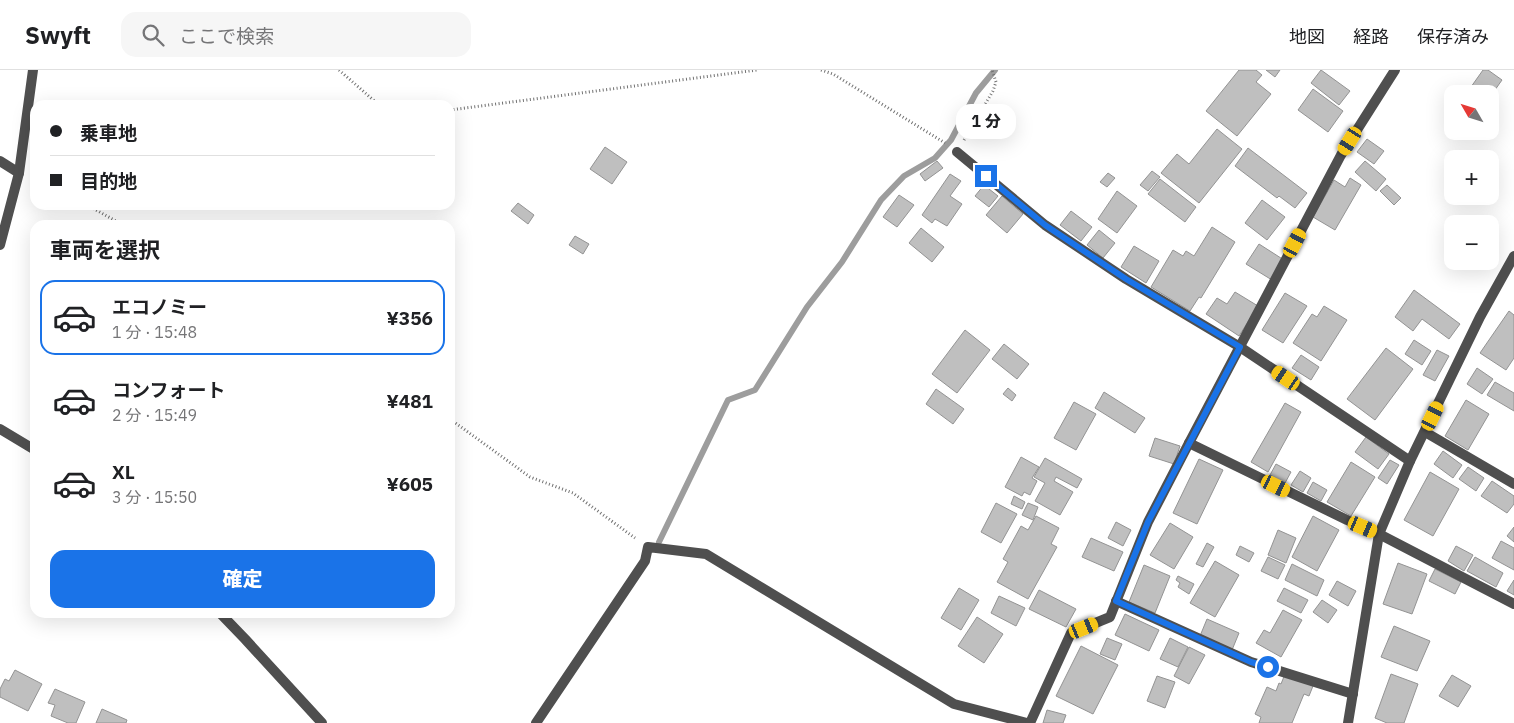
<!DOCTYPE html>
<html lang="ja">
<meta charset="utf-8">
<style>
:root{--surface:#fff;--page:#f6f6f6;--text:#202124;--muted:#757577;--line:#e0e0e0;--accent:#1a73e8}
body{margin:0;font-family:"IBM Plex Sans","Noto Sans JP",sans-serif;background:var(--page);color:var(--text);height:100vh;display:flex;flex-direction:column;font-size:19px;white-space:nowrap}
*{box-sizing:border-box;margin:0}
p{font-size:16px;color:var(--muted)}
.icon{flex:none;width:28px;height:28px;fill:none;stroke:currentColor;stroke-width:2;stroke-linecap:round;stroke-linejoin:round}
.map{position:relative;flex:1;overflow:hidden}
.sheet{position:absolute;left:30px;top:150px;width:425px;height:398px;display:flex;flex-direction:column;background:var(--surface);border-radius:15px;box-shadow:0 5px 20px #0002}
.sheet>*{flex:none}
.banner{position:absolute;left:30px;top:30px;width:425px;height:110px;border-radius:15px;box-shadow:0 5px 20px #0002;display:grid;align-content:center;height:110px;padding:0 20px;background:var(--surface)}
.needle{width:32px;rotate:309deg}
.tools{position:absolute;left:1444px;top:15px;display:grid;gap:10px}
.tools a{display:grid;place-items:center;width:55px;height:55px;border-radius:10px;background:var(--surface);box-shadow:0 5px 20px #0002;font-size:25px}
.end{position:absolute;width:22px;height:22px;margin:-11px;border:6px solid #1a73e8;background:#fff;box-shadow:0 0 0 2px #fff}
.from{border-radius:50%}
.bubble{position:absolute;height:35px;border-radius:15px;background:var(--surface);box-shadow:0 5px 20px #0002;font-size:16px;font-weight:800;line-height:35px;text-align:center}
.car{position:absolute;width:15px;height:30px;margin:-15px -8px;border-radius:6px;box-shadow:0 0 4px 1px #0007;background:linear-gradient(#f5c518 24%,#345 0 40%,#f5c518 0 76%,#345 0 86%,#f5c518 0)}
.banner b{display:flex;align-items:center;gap:18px;height:48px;font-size:19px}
.banner b+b{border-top:1px solid var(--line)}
.banner i{width:12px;height:12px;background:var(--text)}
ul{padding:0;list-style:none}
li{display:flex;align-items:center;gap:15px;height:75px;margin:0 10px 8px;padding:0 10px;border:2px solid transparent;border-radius:15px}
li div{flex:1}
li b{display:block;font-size:19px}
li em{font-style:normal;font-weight:800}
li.current{border-color:var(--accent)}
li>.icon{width:45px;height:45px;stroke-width:1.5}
h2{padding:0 20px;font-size:22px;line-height:60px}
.primary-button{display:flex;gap:10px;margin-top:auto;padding:10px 20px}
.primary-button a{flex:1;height:58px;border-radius:15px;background:var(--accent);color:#fff;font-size:20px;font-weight:800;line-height:58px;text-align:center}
header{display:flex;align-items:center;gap:30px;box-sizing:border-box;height:70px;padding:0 25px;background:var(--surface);border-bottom:1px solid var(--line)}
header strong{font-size:24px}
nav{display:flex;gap:28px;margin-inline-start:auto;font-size:18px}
.search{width:350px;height:45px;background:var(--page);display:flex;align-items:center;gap:12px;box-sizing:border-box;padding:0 18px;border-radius:15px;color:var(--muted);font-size:19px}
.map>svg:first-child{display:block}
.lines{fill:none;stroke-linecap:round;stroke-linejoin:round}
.stream{stroke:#9d9d9d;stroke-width:6}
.building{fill:#bfbfbf;stroke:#939393}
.path{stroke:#717171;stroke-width:3;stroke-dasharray:1 2.5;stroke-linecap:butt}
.service{stroke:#4f4f4f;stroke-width:10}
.minor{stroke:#4f4f4f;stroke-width:10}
.tertiary{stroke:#4f4f4f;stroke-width:10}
.route{stroke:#1a73e8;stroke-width:6}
</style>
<header>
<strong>Swyft</strong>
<div class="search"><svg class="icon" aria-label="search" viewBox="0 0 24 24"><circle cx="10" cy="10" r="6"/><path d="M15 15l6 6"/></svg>ここで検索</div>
<nav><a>地図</a><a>経路</a><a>保存済み</a></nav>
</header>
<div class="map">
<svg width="1514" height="653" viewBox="0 0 1514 653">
<rect width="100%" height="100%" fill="#fff"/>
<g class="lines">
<polyline class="stream" points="659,472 728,330 755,320 807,237 842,192 881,130 904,106 935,88 951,70 976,23 995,0"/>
</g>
<g class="building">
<polygon points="1239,0 1256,0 1262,5 1256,12 1271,24 1237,66 1206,41"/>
<polygon points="1266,0 1280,0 1275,7"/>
<polygon points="1321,0 1350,21 1339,35 1311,13"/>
<polygon points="1483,0 1488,0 1502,10 1490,27 1490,24 1466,24"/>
<polygon points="1313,19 1343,41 1328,62 1298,40"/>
<polygon points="1217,59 1242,79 1199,133 1161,103 1177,84 1189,94"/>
<polygon points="1367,69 1384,81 1374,94 1357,82"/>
<polygon points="605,77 627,92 612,114 590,99"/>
<polygon points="1248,78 1307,123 1295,138 1279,126 1277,128 1235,96"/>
<polygon points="937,91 943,98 925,111 920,104"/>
<polygon points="1365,91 1386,109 1376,121 1355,102"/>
<polygon points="1152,101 1160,107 1148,121 1140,115"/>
<polygon points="1108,103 1115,108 1107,117 1100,112"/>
<polygon points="950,104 961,111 950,126 962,134 947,156 935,149 932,153 922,145"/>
<polygon points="1350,108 1361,115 1335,160 1313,147 1334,110 1345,117"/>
<polygon points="1160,109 1196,137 1185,152 1148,124"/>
<polygon points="984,115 998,126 989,137 975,126"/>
<polygon points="1387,115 1401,128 1394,135 1380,121"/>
<polygon points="1117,121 1137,136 1117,163 1098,149"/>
<polygon points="899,125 914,135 897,157 883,147"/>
<polygon points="1002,126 1023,144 1007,163 986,145"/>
<polygon points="1262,130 1285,147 1267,170 1245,153"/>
<polygon points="518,133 534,145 528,154 511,141"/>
<polygon points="1071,141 1092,157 1081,171 1060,155"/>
<polygon points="1212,157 1235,172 1201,228 1199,227 1190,241 1151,217 1173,180 1183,186 1186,181 1194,186"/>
<polygon points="921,158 944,177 932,192 909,173"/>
<polygon points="1099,160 1115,173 1103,188 1087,175"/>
<polygon points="575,166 589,174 583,184 569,175"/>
<polygon points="1259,174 1284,190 1272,210 1246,194"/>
<polygon points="1134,176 1159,191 1146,213 1121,197"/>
<polygon points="1414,220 1460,254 1449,269 1422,249 1413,261 1395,247"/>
<polygon points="1235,222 1258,236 1239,266 1206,244 1217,228 1227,234"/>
<polygon points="1285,223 1307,236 1283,273 1262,260"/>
<polygon points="1324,236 1347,250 1321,291 1293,273 1312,244 1317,247"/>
<polygon points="1509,241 1514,245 1514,288 1506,300 1480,283"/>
<polygon points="965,260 990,280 957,323 932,304"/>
<polygon points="1414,270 1431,281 1422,295 1405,284"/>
<polygon points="1004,274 1029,294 1017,309 992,289"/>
<polygon points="1386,278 1413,299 1375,350 1347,329"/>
<polygon points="1437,280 1449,286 1435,311 1423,305"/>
<polygon points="1301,285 1319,297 1311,310 1292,298"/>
<polygon points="1477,298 1493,309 1482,324 1467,314"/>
<polygon points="1495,312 1514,323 1514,341 1487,325"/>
<polygon points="1008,318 1016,325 1012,331 1003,324"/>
<polygon points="936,319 964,339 953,354 926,334"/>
<polygon points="1104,322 1145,348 1135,363 1095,338"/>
<polygon points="1466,330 1489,344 1468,380 1445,366"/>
<polygon points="1074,332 1096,344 1076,380 1054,368"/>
<polygon points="1285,333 1301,342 1268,402 1251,392"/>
<polygon points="1366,367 1389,384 1378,399 1355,382"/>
<polygon points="1155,368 1180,376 1174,394 1149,386"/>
<polygon points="1443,381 1462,395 1453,408 1434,394"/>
<polygon points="1021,387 1039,397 1032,408 1037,411 1030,425 1024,422 1022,426 1005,417"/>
<polygon points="1045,388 1082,409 1077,418 1056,407 1054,411 1073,422 1060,445 1035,431 1045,413 1034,407"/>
<polygon points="1199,389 1223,400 1197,454 1173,443"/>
<polygon points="1390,390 1399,395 1387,414 1378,408"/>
<polygon points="1351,392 1375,407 1351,446 1327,432"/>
<polygon points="1276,394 1291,402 1285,413 1270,405"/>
<polygon points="1468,397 1484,408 1476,421 1459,409"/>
<polygon points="1300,401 1311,408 1303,422 1291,415"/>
<polygon points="1430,402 1459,419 1433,466 1404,450"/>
<polygon points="1492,411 1514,426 1514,434 1507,443 1481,426"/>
<polygon points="1313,412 1327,420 1321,431 1307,423"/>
<polygon points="1014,426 1025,432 1022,439 1011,434"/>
<polygon points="996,433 1017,444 1001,473 981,462"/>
<polygon points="1028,433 1038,437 1033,450 1022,445"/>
<polygon points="1036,446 1059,458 1051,474 1057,477 1028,529 997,512 1008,492 1003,489 1021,456 1028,460"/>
<polygon points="1313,446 1339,460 1317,501 1292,487"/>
<polygon points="1116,452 1131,460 1123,476 1108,468"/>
<polygon points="1170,453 1193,467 1174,499 1150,485"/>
<polygon points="1514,457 1514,472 1507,466"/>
<polygon points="1278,460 1296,468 1286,493 1268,485"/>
<polygon points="1091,468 1123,482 1114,501 1082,487"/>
<polygon points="1501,471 1514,478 1514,500 1492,488"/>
<polygon points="1207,473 1214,477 1203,497 1196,494"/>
<polygon points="1240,476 1254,483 1249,492 1236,485"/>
<polygon points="1456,476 1473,485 1464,501 1448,491"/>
<polygon points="1268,487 1285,495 1278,509 1261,501"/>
<polygon points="1475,487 1503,503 1496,517 1467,501"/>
<polygon points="1215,491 1239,505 1215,547 1190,533"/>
<polygon points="1398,493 1427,504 1412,544 1383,534"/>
<polygon points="1292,494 1324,510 1317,526 1285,510"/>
<polygon points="1144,495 1170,506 1155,543 1129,532"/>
<polygon points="1435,499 1461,512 1455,524 1429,511"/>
<polygon points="1178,506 1194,514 1189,524 1178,517 1180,513 1176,510"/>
<polygon points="1514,510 1514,525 1507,521"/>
<polygon points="1337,511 1356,521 1348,536 1329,525"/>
<polygon points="959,518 979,530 961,560 941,548"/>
<polygon points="1284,518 1308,530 1301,543 1277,531"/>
<polygon points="1039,520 1076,539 1066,557 1029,539"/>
<polygon points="999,526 1025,538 1016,556 991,543"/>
<polygon points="1322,530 1337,540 1328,553 1313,542"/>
<polygon points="1283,540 1302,550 1281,587 1256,573 1264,560 1270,563"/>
<polygon points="1125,544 1159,560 1149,581 1115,565"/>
<polygon points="977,547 1003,564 984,593 958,576"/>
<polygon points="1207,549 1239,563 1232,580 1200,566"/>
<polygon points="1394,556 1430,571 1417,601 1381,587"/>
<polygon points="1107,568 1122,574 1115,590 1100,584"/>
<polygon points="1170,568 1188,577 1178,597 1160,589"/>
<polygon points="1081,576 1118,595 1093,644 1056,626"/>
<polygon points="1189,577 1205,585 1189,614 1174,606"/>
<polygon points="15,600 42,614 28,641 0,627 0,619 5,609 9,611"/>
<polygon points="1285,604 1313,616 1309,626 1304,624 1292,653 1259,653 1261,647 1255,644 1267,617 1276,621 1279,613 1281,614"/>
<polygon points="1391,604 1418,614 1404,653 1387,653 1375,648"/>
<polygon points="1452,605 1471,616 1458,637 1439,626"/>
<polygon points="1157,606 1175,612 1165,638 1147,631"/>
<polygon points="55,619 85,632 76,653 68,653 51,646 55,635 48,633"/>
<polygon points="102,639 127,650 126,653 96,653"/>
<polygon points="1047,640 1066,645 1063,653 1043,653"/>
</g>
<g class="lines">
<g class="path">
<polyline points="339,0 379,35"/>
<polyline points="821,0 833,4 945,73"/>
<polyline points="450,40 757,0"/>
<polyline points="964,70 993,21 996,12 992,0"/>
<polyline points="87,135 123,155"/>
<polyline points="450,349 530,407 573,423 635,468"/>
</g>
<polyline class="service" points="1189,373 1347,450 1379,464 1514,534"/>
<g class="minor">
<polyline points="957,82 1045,155 1126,209 1240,277 1410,391"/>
<polyline points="0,91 19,103"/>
<polyline points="0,175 19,103 33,0"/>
<polyline points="0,359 35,380"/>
<polyline points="1425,362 1514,414"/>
<polyline points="1116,531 1251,592 1353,624"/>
<polyline points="219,542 245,569 322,653"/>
<polyline points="536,653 645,491 648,477 706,484 954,634 1027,653"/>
<polyline points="1030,653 1071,563 1110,547 1148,452 1189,373 1341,85 1395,0"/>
</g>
<polyline class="tertiary" points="1348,653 1379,464 1410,391 1480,247 1514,186"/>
</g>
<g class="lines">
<polyline class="route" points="986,106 1045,155 1126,209 1240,277 1148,452 1116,531 1251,592 1268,597"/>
</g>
</svg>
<div class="tools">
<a><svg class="needle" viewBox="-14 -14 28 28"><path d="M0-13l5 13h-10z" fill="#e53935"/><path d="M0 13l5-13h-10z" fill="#757577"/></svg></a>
<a>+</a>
<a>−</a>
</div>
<i class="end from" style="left:1268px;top:597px"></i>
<i class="end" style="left:986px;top:106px"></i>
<div class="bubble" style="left:956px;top:34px;width:60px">1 分</div>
<i class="car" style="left:1350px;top:71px;rotate:212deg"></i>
<i class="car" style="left:1295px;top:173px;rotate:28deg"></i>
<i class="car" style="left:1286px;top:308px;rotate:304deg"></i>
<i class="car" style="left:1433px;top:346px;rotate:26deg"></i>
<i class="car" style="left:1276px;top:416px;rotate:116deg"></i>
<i class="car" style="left:1363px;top:457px;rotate:113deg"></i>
<i class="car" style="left:1084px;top:558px;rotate:68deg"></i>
<div class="banner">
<b><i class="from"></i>乗車地</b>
<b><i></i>目的地</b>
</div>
<section class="sheet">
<h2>車両を選択</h2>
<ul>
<li class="current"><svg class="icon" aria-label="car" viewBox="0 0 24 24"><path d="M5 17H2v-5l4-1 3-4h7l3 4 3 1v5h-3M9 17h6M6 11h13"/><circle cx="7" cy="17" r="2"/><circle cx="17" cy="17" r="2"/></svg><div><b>エコノミー</b><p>1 分 · 15:48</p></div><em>¥356</em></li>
<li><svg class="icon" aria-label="car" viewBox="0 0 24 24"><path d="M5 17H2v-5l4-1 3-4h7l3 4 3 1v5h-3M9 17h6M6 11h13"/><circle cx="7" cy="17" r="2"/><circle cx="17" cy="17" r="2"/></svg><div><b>コンフォート</b><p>2 分 · 15:49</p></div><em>¥481</em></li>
<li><svg class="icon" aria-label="car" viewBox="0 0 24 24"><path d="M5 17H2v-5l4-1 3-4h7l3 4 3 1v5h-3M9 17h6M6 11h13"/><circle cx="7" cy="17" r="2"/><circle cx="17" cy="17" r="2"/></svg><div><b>XL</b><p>3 分 · 15:50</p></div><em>¥605</em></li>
</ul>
<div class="primary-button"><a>確定</a></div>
</section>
</div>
